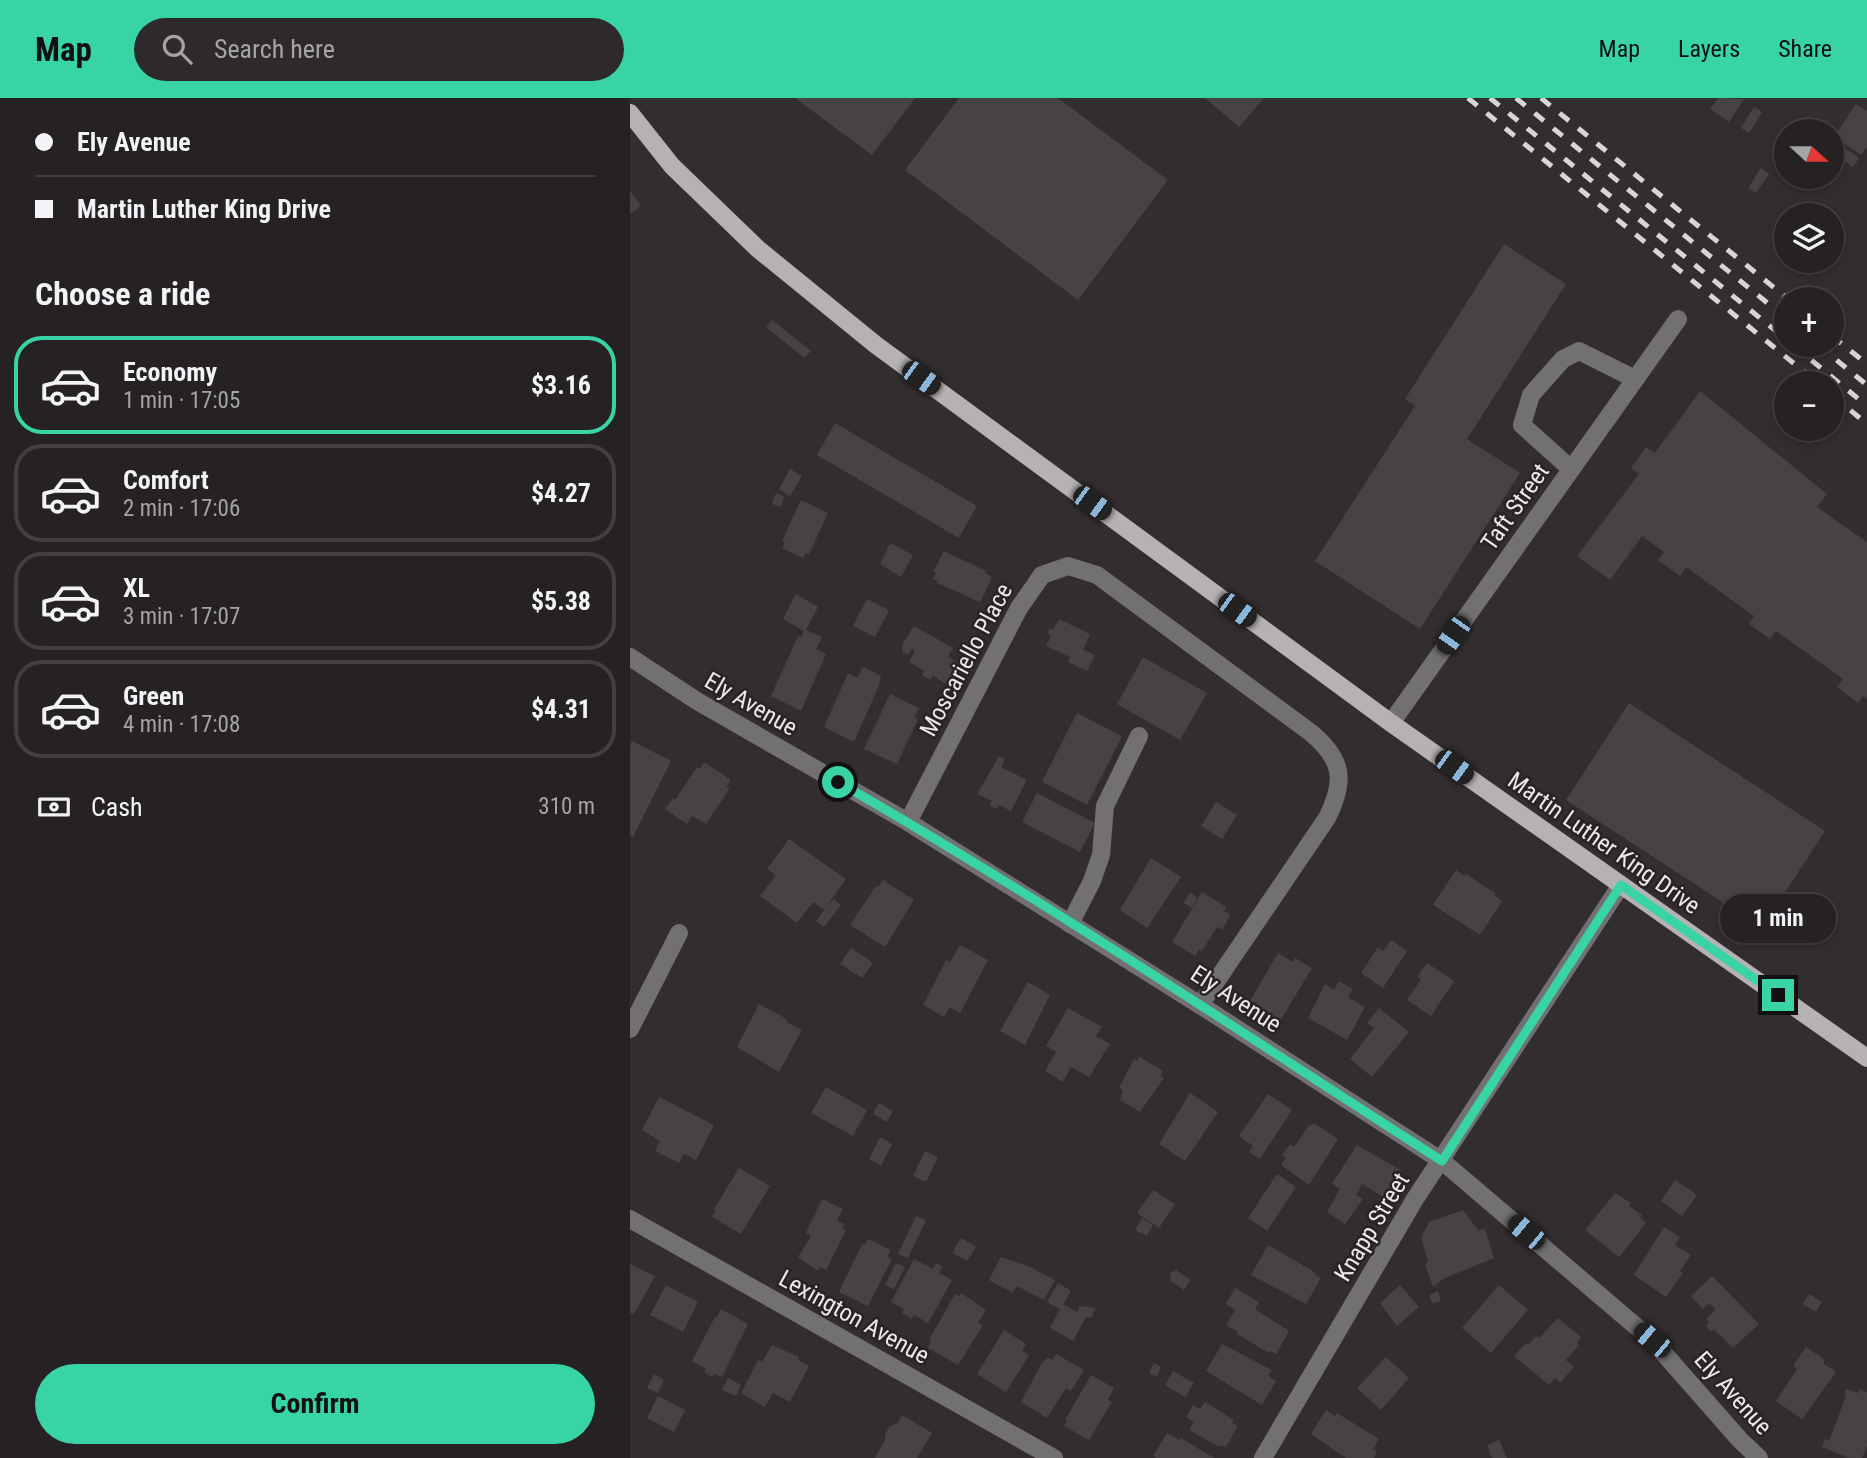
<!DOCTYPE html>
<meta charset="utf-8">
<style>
:root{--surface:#262223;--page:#2e2a2b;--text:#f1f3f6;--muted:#a4a4a6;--line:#423f41;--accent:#39d4a5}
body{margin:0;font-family:"Roboto Condensed",sans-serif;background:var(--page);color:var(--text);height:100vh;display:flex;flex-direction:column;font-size:26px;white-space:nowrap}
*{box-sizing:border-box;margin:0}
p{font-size:23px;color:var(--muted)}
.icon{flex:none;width:38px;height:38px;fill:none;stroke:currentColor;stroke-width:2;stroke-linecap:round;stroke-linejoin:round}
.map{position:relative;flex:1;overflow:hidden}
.side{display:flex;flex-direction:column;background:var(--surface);width:630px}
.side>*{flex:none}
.banner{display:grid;align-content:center;height:154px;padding:0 35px;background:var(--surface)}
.needle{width:46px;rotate:111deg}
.controls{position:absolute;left:1144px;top:21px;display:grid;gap:14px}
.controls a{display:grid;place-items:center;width:70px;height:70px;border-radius:50%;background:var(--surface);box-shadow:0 4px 10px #0003,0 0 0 2px var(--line);font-size:35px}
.end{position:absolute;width:32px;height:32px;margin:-16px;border:9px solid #39d4a5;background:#111;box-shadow:0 0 0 4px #111}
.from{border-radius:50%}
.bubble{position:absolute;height:49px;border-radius:24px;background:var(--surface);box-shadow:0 4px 10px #0003,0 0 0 2px var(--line);font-size:23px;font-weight:700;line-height:49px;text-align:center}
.car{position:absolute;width:21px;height:42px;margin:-21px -10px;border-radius:9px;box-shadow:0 0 5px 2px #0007;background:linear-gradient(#222 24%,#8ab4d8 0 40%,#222 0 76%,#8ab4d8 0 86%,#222 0)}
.banner b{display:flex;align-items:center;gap:24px;height:66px;font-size:26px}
.banner b+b{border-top:2px solid var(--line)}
.banner i{width:18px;height:18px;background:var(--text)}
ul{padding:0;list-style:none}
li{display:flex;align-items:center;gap:21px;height:98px;margin:0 14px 10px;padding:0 21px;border:4px solid var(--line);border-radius:28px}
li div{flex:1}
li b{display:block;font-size:26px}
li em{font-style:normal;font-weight:700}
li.current{border-color:var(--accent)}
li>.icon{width:63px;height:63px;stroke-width:1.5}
h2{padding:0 35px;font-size:32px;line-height:84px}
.pay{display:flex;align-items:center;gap:18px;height:77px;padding:0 35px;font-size:26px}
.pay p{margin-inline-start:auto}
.primary-button{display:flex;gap:14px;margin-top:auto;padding:14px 35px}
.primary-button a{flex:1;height:80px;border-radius:42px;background:var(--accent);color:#111;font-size:28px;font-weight:700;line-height:80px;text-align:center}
header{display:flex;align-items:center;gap:42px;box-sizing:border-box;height:98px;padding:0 35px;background:var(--accent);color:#111}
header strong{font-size:33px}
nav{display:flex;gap:38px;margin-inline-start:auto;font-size:24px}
.search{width:490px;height:63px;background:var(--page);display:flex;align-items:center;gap:18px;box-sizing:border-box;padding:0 24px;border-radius:38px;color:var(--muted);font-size:26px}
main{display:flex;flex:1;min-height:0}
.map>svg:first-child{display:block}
.building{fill:#474345}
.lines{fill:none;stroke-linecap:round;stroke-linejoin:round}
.minor{stroke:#727071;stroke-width:18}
.major{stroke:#b6b1b3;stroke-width:18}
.rail{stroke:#d8d5d6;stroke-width:5;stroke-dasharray:12 12;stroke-linecap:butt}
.route{stroke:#39d4a5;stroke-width:9}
.labels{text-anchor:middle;stroke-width:5;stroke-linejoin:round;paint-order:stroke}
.street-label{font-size:24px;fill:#ece9ea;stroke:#282426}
</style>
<header>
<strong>Map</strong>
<div class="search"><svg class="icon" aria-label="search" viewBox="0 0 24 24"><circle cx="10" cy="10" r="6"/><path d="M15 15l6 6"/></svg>Search here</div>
<nav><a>Map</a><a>Layers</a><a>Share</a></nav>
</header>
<main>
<section class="side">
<div class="banner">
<b><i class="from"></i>Ely Avenue</b>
<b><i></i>Martin Luther King Drive</b>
</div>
<h2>Choose a ride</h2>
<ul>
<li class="current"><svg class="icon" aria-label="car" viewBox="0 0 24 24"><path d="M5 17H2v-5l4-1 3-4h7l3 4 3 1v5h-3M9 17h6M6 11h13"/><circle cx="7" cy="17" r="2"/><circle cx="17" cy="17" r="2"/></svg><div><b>Economy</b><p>1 min · 17:05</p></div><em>$3.16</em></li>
<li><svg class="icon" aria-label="car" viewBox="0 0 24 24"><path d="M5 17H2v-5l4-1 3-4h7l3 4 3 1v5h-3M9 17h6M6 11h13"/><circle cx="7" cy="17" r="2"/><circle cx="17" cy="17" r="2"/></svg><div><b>Comfort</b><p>2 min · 17:06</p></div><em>$4.27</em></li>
<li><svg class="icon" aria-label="car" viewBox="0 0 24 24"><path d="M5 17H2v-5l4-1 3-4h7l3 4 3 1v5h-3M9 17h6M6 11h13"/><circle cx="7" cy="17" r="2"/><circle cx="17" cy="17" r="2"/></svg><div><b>XL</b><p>3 min · 17:07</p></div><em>$5.38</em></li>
<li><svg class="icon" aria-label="car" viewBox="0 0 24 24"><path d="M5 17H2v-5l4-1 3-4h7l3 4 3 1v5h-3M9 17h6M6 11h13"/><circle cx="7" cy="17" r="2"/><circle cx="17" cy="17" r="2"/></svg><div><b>Green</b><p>4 min · 17:08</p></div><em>$4.31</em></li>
</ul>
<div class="pay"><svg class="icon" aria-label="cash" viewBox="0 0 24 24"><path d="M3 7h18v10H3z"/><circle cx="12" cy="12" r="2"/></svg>Cash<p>310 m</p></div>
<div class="primary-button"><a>Confirm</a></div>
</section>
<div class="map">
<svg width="1237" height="1360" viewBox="0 0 1237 1360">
<rect width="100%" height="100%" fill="#322d2f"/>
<g class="building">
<polygon points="165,0 285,0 242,57"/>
<polygon points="329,0 428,0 538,82 448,202 275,72"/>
<polygon points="575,0 634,0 609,29"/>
<polygon points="1088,0 1114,1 1099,24 1080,11"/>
<polygon points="1226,6 1237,13 1237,49 1231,57 1204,39"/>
<polygon points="1124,9 1132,14 1119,35 1111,30"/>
<polygon points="1209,46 1229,60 1223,69 1203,55"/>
<polygon points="1131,70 1139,76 1126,95 1118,90"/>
<polygon points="0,93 11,108 0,116"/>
<polygon points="874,146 936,186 837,341 890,375 790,531 685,463 785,308 775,301"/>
<polygon points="142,222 181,253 174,260 136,229"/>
<polygon points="1070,293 1197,396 1187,409 1237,444 1237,601 1233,598 1228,605 1207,589 1213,581 1146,533 1140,541 1119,526 1124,518 1056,469 1050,478 1028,462 1034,454 1012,438 980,482 947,458 1009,376 1001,370 1016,349 1025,355"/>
<polygon points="205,325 347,408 329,440 187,357"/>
<polygon points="160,371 172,378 160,398 149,391"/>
<polygon points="146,395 154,398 151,409 142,406"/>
<polygon points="171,402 198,415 179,456 176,455 173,460 152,450 155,444 152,443"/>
<polygon points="260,445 283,457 271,479 250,466"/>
<polygon points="314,453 356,473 355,475 362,479 350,504 307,485 308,483 303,481 306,475 303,474"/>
<polygon points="166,496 188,509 176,532 192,539 186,551 196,556 171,613 141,598 168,538 171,539 174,533 153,521"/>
<polygon points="237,501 259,512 245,539 223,528"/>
<polygon points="429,521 460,536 453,552 465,557 457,573 438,564 440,559 416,548 421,537 417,536 420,530 423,532"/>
<polygon points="284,528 323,550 318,559 335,569 323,590 303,578 300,582 292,577 294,573 279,564 285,553 282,551 278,557 272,554 273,545"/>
<polygon points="513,559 577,595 550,642 487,606"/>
<polygon points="233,569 251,578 248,590 224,644 194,629 218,575 227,580"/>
<polygon points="260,596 289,610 284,619 288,621 267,666 234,651"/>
<polygon points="999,605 1195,733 1132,830 936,702"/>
<polygon points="447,615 492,638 457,707 412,684"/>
<polygon points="2,643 41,663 3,739 0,737 0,647"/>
<polygon points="369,658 375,661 371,669 397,682 381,713 369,707 367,711 359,707 362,703 347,696"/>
<polygon points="74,664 101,682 96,689 100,690 76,726 62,718 57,726 35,711 43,700 45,702 67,669 70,671"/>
<polygon points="407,695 465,725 450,754 392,724"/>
<polygon points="586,704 607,717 592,741 571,728"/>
<polygon points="159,741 216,781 196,809 204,801 211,807 194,829 186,823 194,812 183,804 167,825 130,798 146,777 137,771"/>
<polygon points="521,760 551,779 517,830 490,812"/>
<polygon points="826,772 834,778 836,776 865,795 864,797 872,803 850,837 803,807"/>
<polygon points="253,782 284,802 255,849 220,827 246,788 248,789"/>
<polygon points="560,794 567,800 562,810 554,805"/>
<polygon points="572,794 596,809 594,813 600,817 592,832 587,829 572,853 569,852 565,858 542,844"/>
<polygon points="761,842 777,853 753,890 731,875 748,849 753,853"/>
<polygon points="330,847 358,862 330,915 320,909 314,919 293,907 316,862 320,864"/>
<polygon points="221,850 243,865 232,880 210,866"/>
<polygon points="648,855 663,864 665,860 682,870 649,925 618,906"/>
<polygon points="797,865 824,883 801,918 777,902 791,881 787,879"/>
<polygon points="709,883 723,891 718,899 735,909 717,942 678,920 695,886 704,892"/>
<polygon points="398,884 420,897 395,947 370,933"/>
<polygon points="129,906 153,919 157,922 156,924 172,932 149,974 107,949"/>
<polygon points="438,910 472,929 466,938 480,946 459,979 441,969 433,984 415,973 426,954 416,948"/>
<polygon points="749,910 779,934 742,979 720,961 744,930 737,925"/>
<polygon points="510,959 533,973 530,978 534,980 510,1014 490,1002 493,992 489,990 504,961 507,963"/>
<polygon points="196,989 237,1012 223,1038 181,1015"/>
<polygon points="560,995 588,1014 555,1063 529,1046"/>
<polygon points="638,996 662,1012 630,1061 619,1054 623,1048 609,1038"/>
<polygon points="29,999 84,1027 66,1062 54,1056 49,1065 25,1053 30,1043 12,1032"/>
<polygon points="249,1005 263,1013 257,1024 243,1016"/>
<polygon points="684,1025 708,1041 679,1087 651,1067 656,1060 652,1057 660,1046 664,1049 680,1026 682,1027"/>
<polygon points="250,1039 262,1046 251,1068 239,1061"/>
<polygon points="727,1047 772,1073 755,1100 732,1086 726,1097 733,1101 715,1126 697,1114 710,1091 702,1086"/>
<polygon points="295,1053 308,1059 296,1084 283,1078"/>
<polygon points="109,1070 140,1088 111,1136 82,1119 86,1112 84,1111"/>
<polygon points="647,1076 666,1089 637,1133 618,1120"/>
<polygon points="1045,1082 1067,1097 1052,1118 1031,1103"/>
<polygon points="523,1092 545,1106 529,1130 507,1115"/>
<polygon points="985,1095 1001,1105 999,1108 1012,1117 1010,1120 1016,1125 989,1159 955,1132"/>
<polygon points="192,1101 213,1111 207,1122 214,1126 212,1130 216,1132 196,1172 190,1169 188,1173 168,1159 181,1138 176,1135"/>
<polygon points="833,1112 848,1132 855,1131 864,1160 813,1181 803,1189 795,1167 798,1163 791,1140 799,1124"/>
<polygon points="286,1118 296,1122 278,1160 268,1156"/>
<polygon points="512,1120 523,1127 517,1138 505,1132"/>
<polygon points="1034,1129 1050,1139 1045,1147 1061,1157 1050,1173 1053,1175 1036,1199 1004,1177"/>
<polygon points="331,1140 346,1149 337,1163 322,1155"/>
<polygon points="238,1141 261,1152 257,1159 262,1161 238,1208 209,1194 232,1146 235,1147"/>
<polygon points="638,1147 686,1175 685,1177 691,1180 676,1206 621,1177"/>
<polygon points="371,1159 398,1168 425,1182 414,1202 387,1188 383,1195 359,1182"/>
<polygon points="284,1161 303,1171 306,1165 313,1169 309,1175 322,1182 298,1225 284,1217 282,1221 272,1215 274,1211 261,1204"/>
<polygon points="266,1165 275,1169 264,1191 255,1187"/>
<polygon points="0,1166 25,1178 4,1216 0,1215"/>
<polygon points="546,1172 560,1182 554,1192 541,1183 540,1175"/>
<polygon points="1082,1178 1129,1226 1103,1250 1084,1231 1081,1234 1076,1228 1079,1225 1076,1221 1086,1211 1079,1205 1073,1211 1061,1198"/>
<polygon points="428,1185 441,1193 433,1206 447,1214 450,1208 466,1210 461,1220 456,1219 443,1243 420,1230 430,1211 417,1204"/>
<polygon points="36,1187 68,1204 53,1234 20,1217"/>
<polygon points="770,1187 789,1209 767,1228 750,1205"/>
<polygon points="869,1187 898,1212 861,1255 832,1230"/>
<polygon points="605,1190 629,1204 625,1211 659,1233 646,1256 640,1253 639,1255 607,1236 608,1234 596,1227 605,1212 596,1206"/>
<polygon points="808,1193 811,1202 803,1206 799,1197"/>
<polygon points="331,1195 356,1212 348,1225 353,1227 328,1267 298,1250 301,1243 299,1242 325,1196 330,1198"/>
<polygon points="1179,1196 1192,1204 1186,1214 1173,1206"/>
<polygon points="91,1211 118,1226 92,1279 84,1276 82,1279 74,1274 76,1271 62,1263 85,1219 87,1219"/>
<polygon points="928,1220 951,1239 947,1245 949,1247 936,1262 944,1269 930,1285 925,1280 919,1287 884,1258 896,1245 898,1247 906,1238 909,1240"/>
<polygon points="374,1232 396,1246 392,1253 399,1257 376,1294 347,1276"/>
<polygon points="592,1246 642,1272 638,1278 646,1283 632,1307 576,1273"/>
<polygon points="142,1247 169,1259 168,1262 179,1268 160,1304 143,1295 135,1309 111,1295 128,1262 132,1264"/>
<polygon points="1176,1249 1195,1262 1193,1265 1206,1274 1172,1321 1146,1303 1167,1271 1163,1268"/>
<polygon points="426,1256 454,1272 441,1293 436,1290 417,1320 391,1304 412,1265 417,1260 423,1261"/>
<polygon points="756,1259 779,1280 751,1312 727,1290"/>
<polygon points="524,1265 531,1269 527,1279 519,1275"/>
<polygon points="543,1273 564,1285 555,1299 535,1287"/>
<polygon points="24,1276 34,1282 28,1295 17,1290"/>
<polygon points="461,1277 484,1290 478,1302 482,1304 459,1342 434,1328 437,1323 435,1322"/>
<polygon points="98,1280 111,1287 106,1298 92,1292"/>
<polygon points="1216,1291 1228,1295 1230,1291 1237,1294 1237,1348 1232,1360 1219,1360 1192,1349 1195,1341 1199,1343 1216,1298 1214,1297"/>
<polygon points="28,1298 55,1312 44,1334 17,1320"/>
<polygon points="575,1304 604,1322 602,1325 608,1328 596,1349 591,1347 589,1349 559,1332 564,1324 556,1319 563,1307 570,1311"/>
<polygon points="696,1312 705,1318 707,1315 749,1341 743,1351 747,1354 744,1360 716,1360 681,1336"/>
<polygon points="272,1317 302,1335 287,1360 245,1360 255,1342 255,1337 259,1329 268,1325"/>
<polygon points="537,1335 550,1342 551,1340 584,1360 526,1360 523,1358"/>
<polygon points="869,1342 877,1360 862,1360 857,1347"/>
</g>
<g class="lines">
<g class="minor">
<polyline points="941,371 892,327 901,297 933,261 949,253 1005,281"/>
<polyline points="0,559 67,603 278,724 570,907 812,1063 1022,1242 1110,1342 1129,1360"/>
<polyline points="761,625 1048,221"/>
<path d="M278 724 389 510 412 477 438 468 467 477 680 634C713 661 716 682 697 720L570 907"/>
<polyline points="440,826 462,783 471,757 475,708 509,638"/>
<polyline points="0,931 49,835"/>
<polyline points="0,1121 424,1360"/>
<polyline points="633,1360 785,1101 991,787"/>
</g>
<polyline class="major" points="0,15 42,68 128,151 246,247 761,625 1237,960"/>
<g class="rail">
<polyline points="838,0 1188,285"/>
<polyline points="860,0 1157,242"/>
<polyline points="886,0 1157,221"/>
<polyline points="911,0 1158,201"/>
<polyline points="1202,238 1237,266"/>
<polyline points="1163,247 1237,308"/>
<polyline points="1188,247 1237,287"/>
<polyline points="1202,297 1237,326"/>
</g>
</g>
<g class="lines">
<path class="route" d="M208 684C414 802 612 935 812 1063L991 787 1148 897"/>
</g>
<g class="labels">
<g class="street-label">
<text transform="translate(885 409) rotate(-55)" y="8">Taft Street</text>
<text transform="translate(336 562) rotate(-62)" y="8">Moscariello Place</text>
<text transform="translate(121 606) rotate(30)" y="8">Ely Avenue</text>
<text transform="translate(974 745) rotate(35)" y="8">Martin Luther King Drive</text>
<text transform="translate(606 901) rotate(33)" y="8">Ely Avenue</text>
<text transform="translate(742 1129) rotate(-59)" y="8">Knapp Street</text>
<text transform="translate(224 1219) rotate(29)" y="8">Lexington Avenue</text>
<text transform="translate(1103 1295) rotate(48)" y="8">Ely Avenue</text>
</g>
</g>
</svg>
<div class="controls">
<a><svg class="needle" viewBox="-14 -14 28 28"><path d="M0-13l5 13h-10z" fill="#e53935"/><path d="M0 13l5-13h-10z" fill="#a4a4a6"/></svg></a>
<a><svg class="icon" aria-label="layers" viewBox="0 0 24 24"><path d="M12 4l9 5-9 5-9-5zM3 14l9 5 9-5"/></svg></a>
<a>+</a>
<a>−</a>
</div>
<i class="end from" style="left:208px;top:684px"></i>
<i class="end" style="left:1148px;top:897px"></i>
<div class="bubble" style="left:1090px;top:796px;width:116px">1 min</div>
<i class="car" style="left:291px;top:280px;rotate:126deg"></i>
<i class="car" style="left:462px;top:405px;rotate:126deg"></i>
<i class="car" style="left:607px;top:512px;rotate:126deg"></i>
<i class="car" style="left:823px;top:537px;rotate:215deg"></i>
<i class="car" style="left:824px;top:669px;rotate:126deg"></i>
<i class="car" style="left:896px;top:1134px;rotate:310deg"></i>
<i class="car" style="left:1022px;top:1242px;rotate:310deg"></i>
</div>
</main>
